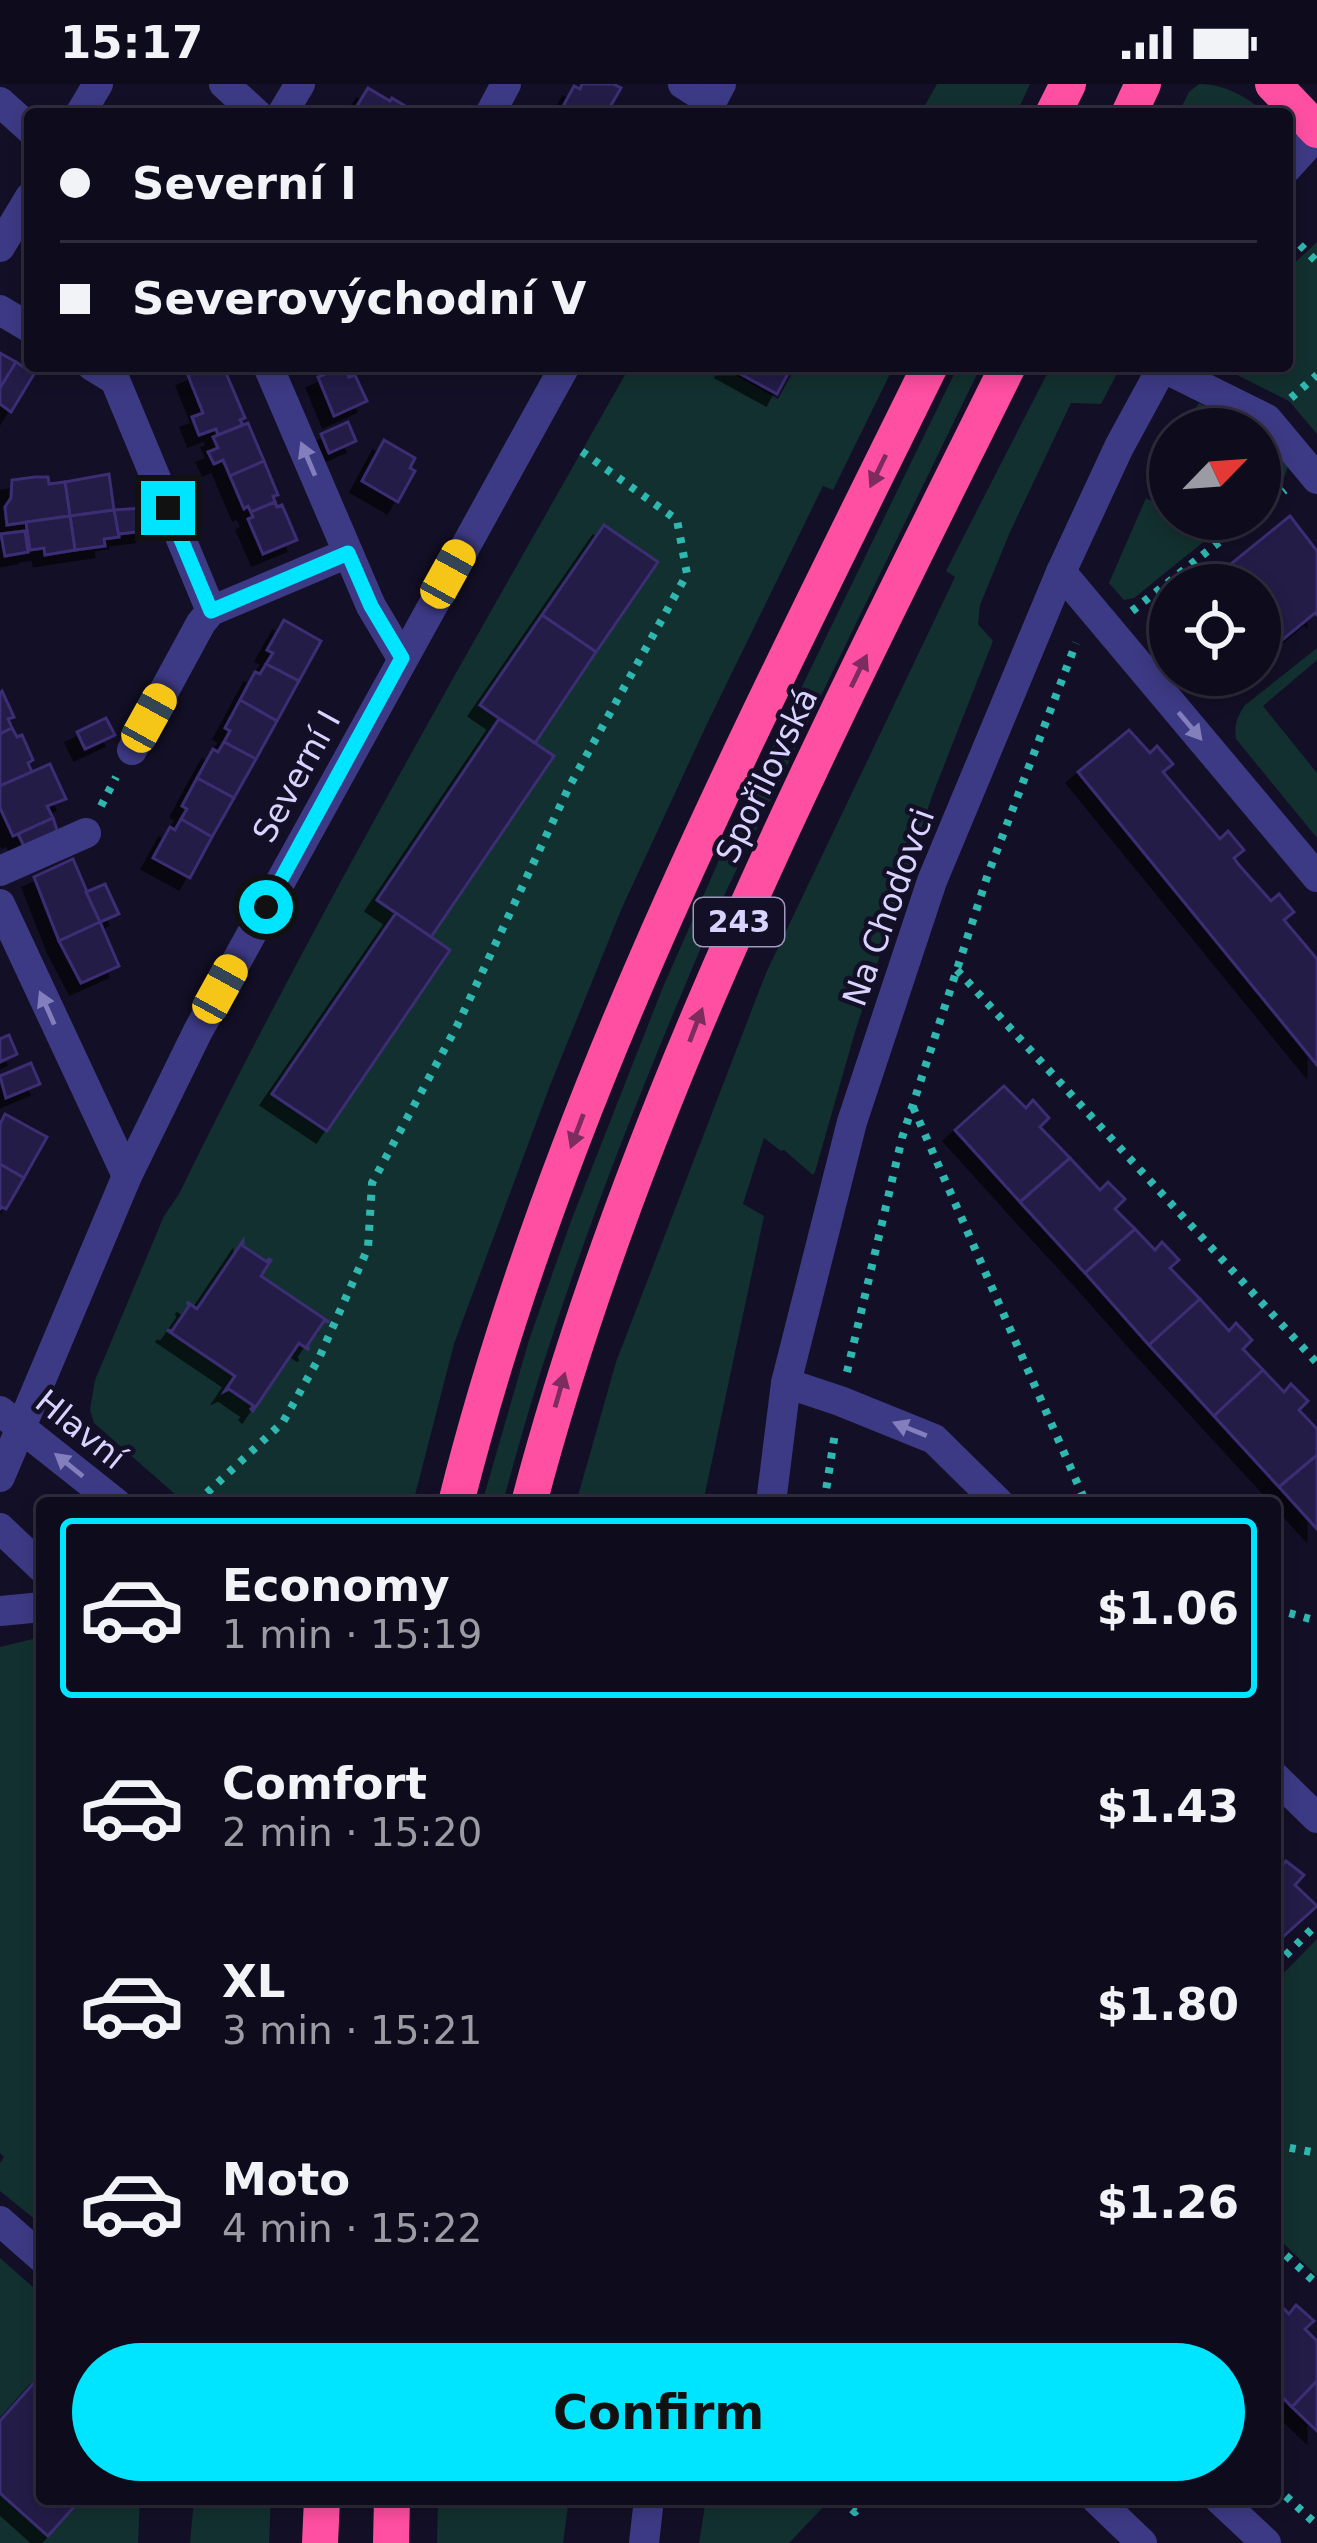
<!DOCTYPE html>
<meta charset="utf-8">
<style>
:root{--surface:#0e0b1c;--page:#171425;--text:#f1f3f6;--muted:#9b9ba3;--line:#2e2b3b;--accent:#00e5ff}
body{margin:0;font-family:"DejaVu Sans",sans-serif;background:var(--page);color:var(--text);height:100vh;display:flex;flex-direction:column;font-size:45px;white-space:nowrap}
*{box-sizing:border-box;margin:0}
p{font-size:39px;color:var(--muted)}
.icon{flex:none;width:66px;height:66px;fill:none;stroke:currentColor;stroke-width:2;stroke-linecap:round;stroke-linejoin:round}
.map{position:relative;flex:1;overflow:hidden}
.panel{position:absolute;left:36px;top:1413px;width:1245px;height:1008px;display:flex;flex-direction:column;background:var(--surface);border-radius:12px;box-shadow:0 6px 18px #0003,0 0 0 3px var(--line)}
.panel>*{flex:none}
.hud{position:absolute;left:24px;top:24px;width:1269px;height:264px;border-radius:12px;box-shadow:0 6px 18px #0003,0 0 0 3px var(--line);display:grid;align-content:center;height:264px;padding:0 36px;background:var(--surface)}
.needle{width:78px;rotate:65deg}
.fabs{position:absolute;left:1149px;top:324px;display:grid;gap:24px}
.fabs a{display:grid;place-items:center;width:132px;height:132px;border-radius:50%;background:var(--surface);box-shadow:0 6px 18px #0003,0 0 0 3px var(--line);font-size:60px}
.end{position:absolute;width:54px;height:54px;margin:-27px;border:15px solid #00e5ff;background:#111;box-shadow:0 0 0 6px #111}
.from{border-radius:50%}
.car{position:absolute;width:36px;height:72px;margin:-36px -18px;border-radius:15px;box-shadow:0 0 9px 3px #0007;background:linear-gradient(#f5c518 24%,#345 0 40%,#f5c518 0 76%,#345 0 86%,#f5c518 0)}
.hud b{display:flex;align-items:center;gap:42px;height:114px;font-size:45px}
.hud b+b{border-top:3px solid var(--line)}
.hud i{width:30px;height:30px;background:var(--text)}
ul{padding:21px 0 0;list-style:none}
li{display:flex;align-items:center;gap:36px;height:180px;margin:0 24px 18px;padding:0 12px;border:6px solid transparent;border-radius:12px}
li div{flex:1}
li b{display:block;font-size:45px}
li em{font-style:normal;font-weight:600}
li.selected{border-color:var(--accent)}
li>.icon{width:108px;height:108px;stroke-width:1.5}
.cta{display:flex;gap:24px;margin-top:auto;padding:24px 36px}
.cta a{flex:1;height:138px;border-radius:72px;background:var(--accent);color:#111;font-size:48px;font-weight:600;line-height:138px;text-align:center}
.status{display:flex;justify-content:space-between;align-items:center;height:84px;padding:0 60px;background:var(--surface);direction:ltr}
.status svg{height:33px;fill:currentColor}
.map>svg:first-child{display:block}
.green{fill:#12302f;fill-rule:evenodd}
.building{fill:#241b47;stroke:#3b2d73;stroke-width:3;filter:url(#shadow)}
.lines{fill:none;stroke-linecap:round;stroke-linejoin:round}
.path{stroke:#2fb8b0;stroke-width:8;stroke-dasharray:6 9;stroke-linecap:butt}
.minor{stroke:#3d3a85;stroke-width:30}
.highway{stroke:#ff4fa3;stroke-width:36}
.oneway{fill:#837fbc}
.oneway2{fill:#7d2c5e}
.route{stroke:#00e5ff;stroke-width:15}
.labels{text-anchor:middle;stroke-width:9;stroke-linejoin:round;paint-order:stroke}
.shield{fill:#130f26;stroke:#9e99be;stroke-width:3}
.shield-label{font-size:30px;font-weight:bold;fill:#d9d4ff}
.street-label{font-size:33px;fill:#d9d4ff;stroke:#130f26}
</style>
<div class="status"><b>15:17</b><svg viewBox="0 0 49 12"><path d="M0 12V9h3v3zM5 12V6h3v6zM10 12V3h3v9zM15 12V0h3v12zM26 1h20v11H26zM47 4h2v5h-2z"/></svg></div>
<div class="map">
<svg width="1317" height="2459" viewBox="0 0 1317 2459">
<defs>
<filter id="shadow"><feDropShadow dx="-11" dy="11" stdDeviation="0" flood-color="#0009"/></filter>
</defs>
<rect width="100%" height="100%" fill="#130f26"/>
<g class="green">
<polygon points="937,0 1030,0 1016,30 920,30"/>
<path d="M1199 0C1224 0 1248 13 1266 30H1178L1189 8Z"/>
<polygon points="1317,158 1317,350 1289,317 1227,286 1227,282 1287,282 1287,186"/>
<path d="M630 282H719L778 315 796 282H894L833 406 823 402 706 642 621 826 549 1004 454 1260 413 1419H185L94 1339 90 1326 95 1296 164 1132 179 1110C317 828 475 556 630 282ZM604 441 658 478 535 659 554 673 431 853 450 867 327 1046 273 1009 396 829 377 815 499 635 480 621ZM244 1158 243 1162 267 1178 271 1176 261 1192 329 1238 324 1237 307 1262 309 1266 299 1259 253 1326 254 1322 229 1305 225 1307 235 1292 168 1245 172 1247 189 1222 187 1218 197 1225Z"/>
<path d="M958 282H981L717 826C634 1019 556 1216 503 1419H482L529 1256 571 1137 663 903 735 740Z"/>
<polygon points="1051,282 1121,282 1101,320 1071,319 1010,448 980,521 978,540 993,557 932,712 855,948 815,1088 813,1091 784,1066 781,1067 764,1054 743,1120 764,1132 703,1419 576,1419 616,1278 766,889 955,493 946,487"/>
<polygon points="1199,319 1249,342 1253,345 1181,345"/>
<polygon points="1260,350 1288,381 1285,392 1260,412"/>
<polygon points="1170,401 1170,435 1232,435 1134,514 1124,516 1109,499 1146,414 1159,421"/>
<path d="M1317 564V576L1263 622 1317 689V754L1236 655C1234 641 1237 633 1245 621Z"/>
<polygon points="37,1554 42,1556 42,2141 0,2107 0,2079 4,2073 0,2069 0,1563"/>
<polygon points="1317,1855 1317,2192 1275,2151 1275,1898"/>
<polygon points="0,2174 42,2211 42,2293 0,2337"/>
<polygon points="0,2409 48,2452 81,2415 140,2415 138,2459 0,2459"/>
<polygon points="194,2415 271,2415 269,2459 190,2459"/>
<polygon points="438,2415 569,2415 563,2459 437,2459"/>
<polygon points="706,2415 831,2415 789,2459 699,2459"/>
</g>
<g class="building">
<polygon points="582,0 613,0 621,4 606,30 559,30 574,2 580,5"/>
<polygon points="368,4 390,17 392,14 412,26 410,30 352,30"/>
<polygon points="0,269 16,278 0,304"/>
<polygon points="16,278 34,290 11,328 0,320 0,304"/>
<polygon points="210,282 223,282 245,334 240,336 243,341 218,351 216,345 199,351 192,333 203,329 188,291"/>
<polygon points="345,282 349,293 355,291 367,317 334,332 318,293"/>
<polygon points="726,282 792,282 777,310"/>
<polygon points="348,338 356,357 329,369 321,350"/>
<polygon points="248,339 264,377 230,392 223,376 214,380 208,368 218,364 213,353"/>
<polygon points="384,356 415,374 410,384 415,387 398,418 362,397"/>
<polygon points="264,377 278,411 273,412 275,418 251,428 248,422 244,425 230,392"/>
<polygon points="109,390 114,426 70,432 65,398"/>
<polygon points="35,393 48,393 49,400 65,398 70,432 7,441 5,423 11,414 12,396"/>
<polygon points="275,418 277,423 282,421 297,456 263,470 248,435 253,433 251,428"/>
<polygon points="144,424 146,447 118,450 114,426"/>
<polygon points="114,426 119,453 104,455 105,462 75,466 70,432"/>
<polygon points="70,432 75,466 45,471 44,464 30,466 26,438"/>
<polygon points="1290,432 1317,467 1317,531 1315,529 1260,574 1260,501 1205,501"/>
<polygon points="604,441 658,478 596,568 542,531"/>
<polygon points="25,447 28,468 5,472 1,450"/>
<polygon points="542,531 596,568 535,659 480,621"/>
<polygon points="284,536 321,557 299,597 266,580 273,569 267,566"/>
<polygon points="266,580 299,597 277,637 240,616 255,588 260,590"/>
<polygon points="2,607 14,633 8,635 12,644 0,650 0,609"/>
<polygon points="240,616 277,637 256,675 224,658 230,647 225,644"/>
<polygon points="106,634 115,651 85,665 77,648"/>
<polygon points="499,635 554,672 431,853 377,816"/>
<polygon points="12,644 17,653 22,651 33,676 28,679 32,688 0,702 0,650"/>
<polygon points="1129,646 1150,669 1157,662 1173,680 1163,688 1220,755 1228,747 1244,766 1234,774 1239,781 1271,817 1279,810 1294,828 1284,836 1317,875 1317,981 1078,688"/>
<polygon points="224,658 256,675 234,714 197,694 213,665 218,668"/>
<polygon points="50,680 66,715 47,722 53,734 13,752 0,724 0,702"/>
<polygon points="197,694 234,714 212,753 181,735 187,725 182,722"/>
<polygon points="53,734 59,752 26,766 18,750"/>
<polygon points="181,735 212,753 190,794 153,774 170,743 175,746"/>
<polygon points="73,775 100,838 59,857 34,793"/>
<polygon points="105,800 119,830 100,838 86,808"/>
<polygon points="396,829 450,866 327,1047 272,1010"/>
<polygon points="100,838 119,882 81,899 59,857"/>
<polygon points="9,951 17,970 0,978 0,955"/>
<polygon points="31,979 40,1000 6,1014 0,992"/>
<polygon points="1004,1002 1026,1024 1033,1016 1049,1034 1040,1043 1070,1074 1020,1118 955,1046"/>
<polygon points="5,1030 47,1053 24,1094 0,1080 0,1040"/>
<polygon points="1070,1074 1100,1106 1108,1098 1125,1115 1115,1125 1135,1145 1085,1189 1020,1118"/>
<polygon points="0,1080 24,1094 6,1125 2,1123 0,1125"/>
<polygon points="1135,1145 1155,1166 1162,1158 1179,1176 1170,1184 1200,1215 1149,1261 1085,1189"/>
<polygon points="243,1157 243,1162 267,1178 269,1175 271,1176 261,1192 329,1238 324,1237 307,1262 309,1266 299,1259 253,1327 251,1325 254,1322 229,1305 225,1307 235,1292 167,1246 172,1247 189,1222 187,1218 197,1225"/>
<polygon points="1200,1215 1229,1247 1236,1239 1252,1256 1243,1265 1263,1286 1214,1332 1149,1261"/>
<polygon points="1263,1286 1284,1308 1291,1300 1308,1317 1299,1326 1317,1345 1317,1371 1279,1403 1214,1332"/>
<polygon points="1317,1371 1317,1445 1279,1403"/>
<polygon points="1286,1777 1304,1791 1295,1801 1317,1822 1275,1860 1275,1781 1279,1785"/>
<polygon points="1275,2216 1289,2230 1296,2221 1314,2237 1305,2245 1317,2257 1317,2297 1292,2323 1275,2306"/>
<polygon points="40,2292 42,2415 81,2415 48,2452 0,2409 0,2337"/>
<polygon points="1317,2297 1317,2347 1292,2323"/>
</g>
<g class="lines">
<g class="path">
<polyline points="1300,161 1317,178"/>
<polyline points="1291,314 1317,291"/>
<polyline points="1260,426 1285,406"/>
<polyline points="1132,527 1248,435"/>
<polyline points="101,722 116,693"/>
<polyline points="957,886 1317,1279"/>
<polyline points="913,1023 1086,1419"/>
<polyline points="847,1288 902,1054 988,790 1076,559"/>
<polyline points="196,1419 283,1338 319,1274 368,1164 372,1099 457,942 569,703 687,490 677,436 577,364"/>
<polyline points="824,1419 835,1349"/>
<polyline points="1275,1525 1317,1537"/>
<polyline points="1275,1882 1317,1840"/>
<polyline points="1275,2061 1317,2069"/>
<polyline points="1275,2161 1317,2200"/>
<polyline points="1275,2402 1317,2441"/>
<polyline points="841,2415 855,2428 868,2415"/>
</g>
<g class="minor">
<polyline points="224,0 257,30"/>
<polyline points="683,0 711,18"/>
<polyline points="0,18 30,45"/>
<polyline points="80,30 98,0"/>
<polyline points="282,30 300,0"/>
<polyline points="490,30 506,0"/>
<polyline points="705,30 721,0"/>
<polyline points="1287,84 1317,51"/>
<polyline points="0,163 30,113"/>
<polyline points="0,226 30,244"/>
<polyline points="92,282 115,296 211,527"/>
<polyline points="268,282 371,522 402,574"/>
<polyline points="1162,283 1267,335 1317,395"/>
<polyline points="1061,488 1317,793"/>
<polyline points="132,666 201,539 211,527 348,469"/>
<polyline points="0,787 86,749"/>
<polyline points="0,820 127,1092"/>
<polyline points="786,1299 840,1317 934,1355 999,1419"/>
<polyline points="0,1327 116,1419"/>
<polyline points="0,1393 127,1092 198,947 565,282"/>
<polyline points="771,1419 786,1299 852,1038 932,797 1061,488 1119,363 1163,282"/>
<polyline points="0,1444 42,1484"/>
<polyline points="0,1527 42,1523"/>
<polyline points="1275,1693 1317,1734"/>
<polyline points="0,2137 42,2174"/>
<polyline points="1096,2415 1142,2459"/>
<polyline points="1219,2415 1266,2459"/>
<polyline points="644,2459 649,2415"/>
</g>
<g class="highway">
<polyline points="1273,0 1317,46"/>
<polyline points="1053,30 1068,0"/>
<polyline points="1129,30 1143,0"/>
<path d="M456 1419C556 1019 749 650 930 282"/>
<path d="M529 1419C634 1020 826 650 1008 282"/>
<polyline points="320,2459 322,2415"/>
<polyline points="391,2459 392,2415"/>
</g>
</g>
<defs><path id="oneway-solid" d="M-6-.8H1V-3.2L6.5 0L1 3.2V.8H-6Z" transform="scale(3)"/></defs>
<g class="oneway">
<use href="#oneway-solid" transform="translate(308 375) rotate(-113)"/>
<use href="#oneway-solid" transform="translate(1190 642) rotate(50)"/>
<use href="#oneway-solid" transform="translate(47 924) rotate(-114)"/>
<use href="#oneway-solid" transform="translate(910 1345) rotate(-158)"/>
<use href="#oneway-solid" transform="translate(69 1381) rotate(-141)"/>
</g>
<g class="oneway2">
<use href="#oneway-solid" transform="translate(878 387) rotate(116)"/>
<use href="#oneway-solid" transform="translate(859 587) rotate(-64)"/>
<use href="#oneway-solid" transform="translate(696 941) rotate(-69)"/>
<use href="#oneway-solid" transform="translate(577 1047) rotate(111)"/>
<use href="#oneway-solid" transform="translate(560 1306) rotate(-74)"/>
</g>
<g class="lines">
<polyline class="route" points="168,424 211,527 348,469 371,522 402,574 266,823"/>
</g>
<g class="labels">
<rect class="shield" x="694" y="814" width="90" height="48" rx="9"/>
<g class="shield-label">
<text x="739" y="848">243</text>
</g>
<g class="street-label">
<text transform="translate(766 691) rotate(-64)" y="12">Spořilovská</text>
<text transform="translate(296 692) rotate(-61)" y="12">Severní I</text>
<text transform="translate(888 823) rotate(-70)" y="12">Na Chodovci</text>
<text transform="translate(81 1345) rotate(39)" y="12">Hlavní</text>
</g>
</g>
</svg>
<div class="fabs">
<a><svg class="needle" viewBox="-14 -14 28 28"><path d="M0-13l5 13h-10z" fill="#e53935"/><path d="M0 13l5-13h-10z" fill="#9b9ba3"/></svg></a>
<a><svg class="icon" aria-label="locate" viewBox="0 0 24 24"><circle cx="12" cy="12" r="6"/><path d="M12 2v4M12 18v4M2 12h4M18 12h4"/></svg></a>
</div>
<i class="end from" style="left:266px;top:823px"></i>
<i class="end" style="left:168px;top:424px"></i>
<i class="car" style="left:448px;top:490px;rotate:29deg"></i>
<i class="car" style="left:149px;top:634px;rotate:29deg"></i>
<i class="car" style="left:220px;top:905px;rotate:29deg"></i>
<div class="hud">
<b><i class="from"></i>Severní I</b>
<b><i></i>Severovýchodní Ⅴ</b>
</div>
<section class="panel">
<ul>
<li class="selected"><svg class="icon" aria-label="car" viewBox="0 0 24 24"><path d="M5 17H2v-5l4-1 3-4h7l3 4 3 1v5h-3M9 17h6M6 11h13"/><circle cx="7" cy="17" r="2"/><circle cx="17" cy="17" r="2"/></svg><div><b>Economy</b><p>1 min · 15:19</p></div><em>$1.06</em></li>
<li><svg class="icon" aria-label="car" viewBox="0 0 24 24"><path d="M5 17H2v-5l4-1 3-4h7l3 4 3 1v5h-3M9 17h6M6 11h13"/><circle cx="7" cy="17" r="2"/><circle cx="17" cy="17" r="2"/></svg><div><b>Comfort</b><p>2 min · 15:20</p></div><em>$1.43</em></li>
<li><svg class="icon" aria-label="car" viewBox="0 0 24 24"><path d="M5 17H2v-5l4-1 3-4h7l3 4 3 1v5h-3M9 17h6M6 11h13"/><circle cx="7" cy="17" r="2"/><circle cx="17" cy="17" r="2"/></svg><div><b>XL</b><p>3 min · 15:21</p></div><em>$1.80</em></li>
<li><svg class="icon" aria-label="car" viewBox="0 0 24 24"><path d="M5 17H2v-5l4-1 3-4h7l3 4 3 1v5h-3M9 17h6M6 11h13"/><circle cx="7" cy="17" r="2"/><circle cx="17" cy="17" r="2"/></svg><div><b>Moto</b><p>4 min · 15:22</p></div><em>$1.26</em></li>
</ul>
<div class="cta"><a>Confirm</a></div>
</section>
</div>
